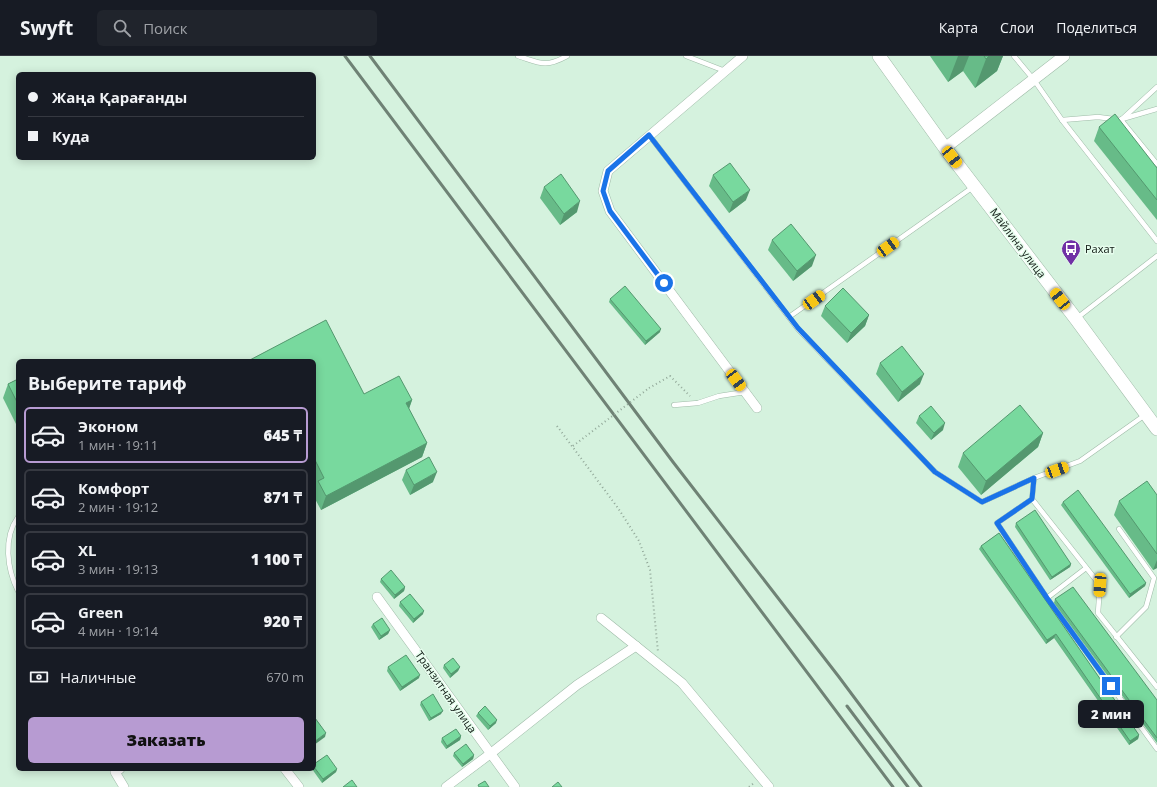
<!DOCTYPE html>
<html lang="ru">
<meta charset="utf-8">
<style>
:root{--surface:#171b24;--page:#20242c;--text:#f1f3f6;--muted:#9ea1a6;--line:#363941;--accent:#b79bd2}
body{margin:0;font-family:"Open Sans",sans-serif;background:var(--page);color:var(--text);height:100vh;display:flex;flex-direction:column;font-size:15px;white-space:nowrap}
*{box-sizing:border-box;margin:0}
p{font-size:13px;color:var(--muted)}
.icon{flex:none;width:22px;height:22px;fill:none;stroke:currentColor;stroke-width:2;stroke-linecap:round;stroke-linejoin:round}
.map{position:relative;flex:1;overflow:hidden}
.side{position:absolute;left:16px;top:303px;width:300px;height:412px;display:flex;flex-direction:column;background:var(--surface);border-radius:6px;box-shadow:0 2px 10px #0003}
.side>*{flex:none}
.guide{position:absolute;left:16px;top:16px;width:300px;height:88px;border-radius:6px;box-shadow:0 2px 10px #0003;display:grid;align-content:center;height:88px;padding:0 12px;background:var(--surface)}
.end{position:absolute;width:18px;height:18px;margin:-9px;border:5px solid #1a73e8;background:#fff;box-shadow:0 0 0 2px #fff}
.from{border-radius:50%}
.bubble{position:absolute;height:28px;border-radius:6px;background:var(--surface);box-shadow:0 2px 10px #0003;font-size:13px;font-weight:800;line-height:28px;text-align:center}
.car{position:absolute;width:12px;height:24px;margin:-12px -6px;border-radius:5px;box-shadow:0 0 3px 1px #0007;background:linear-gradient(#f5c518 24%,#345 0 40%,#f5c518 0 76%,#345 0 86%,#f5c518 0)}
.guide b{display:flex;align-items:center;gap:14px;height:38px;font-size:15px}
.guide b+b{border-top:1px solid var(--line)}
.guide i{width:10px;height:10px;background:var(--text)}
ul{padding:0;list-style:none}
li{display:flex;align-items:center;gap:12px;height:56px;margin:0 8px 6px;padding:0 4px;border:2px solid var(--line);border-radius:6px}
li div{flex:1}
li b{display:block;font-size:15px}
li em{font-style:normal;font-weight:800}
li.active{border-color:var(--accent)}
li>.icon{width:36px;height:36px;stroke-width:1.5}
h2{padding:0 12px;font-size:18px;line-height:48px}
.pay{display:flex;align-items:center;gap:10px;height:44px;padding:0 12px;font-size:15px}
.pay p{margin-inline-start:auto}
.action{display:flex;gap:8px;margin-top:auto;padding:8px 12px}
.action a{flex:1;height:46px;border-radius:6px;background:var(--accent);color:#111;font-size:16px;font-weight:800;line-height:46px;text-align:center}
header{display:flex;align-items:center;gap:24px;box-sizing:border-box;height:56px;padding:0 20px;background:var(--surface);border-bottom:1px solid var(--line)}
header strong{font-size:19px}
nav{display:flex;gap:22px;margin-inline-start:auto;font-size:14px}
.search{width:280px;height:36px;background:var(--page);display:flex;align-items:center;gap:10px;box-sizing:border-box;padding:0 14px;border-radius:6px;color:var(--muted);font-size:15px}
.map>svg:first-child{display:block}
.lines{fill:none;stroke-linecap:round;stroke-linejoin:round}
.service-casing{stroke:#9fbba8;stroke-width:5.5}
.minor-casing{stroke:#9fbba8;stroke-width:10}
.tertiary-casing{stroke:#9fbba8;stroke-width:12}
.secondary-casing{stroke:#9fbba8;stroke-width:14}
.path{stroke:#92a899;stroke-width:2;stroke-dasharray:1 3;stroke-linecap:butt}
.service{stroke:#fff;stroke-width:4.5}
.minor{stroke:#fff;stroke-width:9}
.tertiary{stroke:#fff;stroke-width:11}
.secondary{stroke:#fff;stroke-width:13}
.rail{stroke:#6f8275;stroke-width:3}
.path-bridge{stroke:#92a899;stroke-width:2;stroke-dasharray:1 3;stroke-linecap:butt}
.wall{fill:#67bb88}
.shaded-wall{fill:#54986f}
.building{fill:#78d99e;stroke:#54986f}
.route{stroke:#1a73e8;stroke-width:5}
.labels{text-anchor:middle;stroke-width:3;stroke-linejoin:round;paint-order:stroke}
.street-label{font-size:11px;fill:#0c1610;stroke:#e6fded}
.poi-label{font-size:11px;fill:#0c1610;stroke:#e6fded;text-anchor:start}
</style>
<header>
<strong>Swyft</strong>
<div class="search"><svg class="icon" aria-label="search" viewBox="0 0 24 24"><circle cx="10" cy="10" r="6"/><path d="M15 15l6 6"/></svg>Поиск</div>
<nav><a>Карта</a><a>Слои</a><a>Поделиться</a></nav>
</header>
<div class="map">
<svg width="1157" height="731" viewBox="0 0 1157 731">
<rect width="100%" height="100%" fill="#d5f2de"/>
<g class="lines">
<defs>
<g id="service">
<path d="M518 0C540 7 545 12 567 0"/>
<polyline points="686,0 725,15"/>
<polyline points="1014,0 1034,24 1062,64 1157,185"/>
<polyline points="1122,63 1157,53"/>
<polyline points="1062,64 1098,61 1121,64 1157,108"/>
<polyline points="1121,64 1157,31"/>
<polyline points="649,79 798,273 935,416 982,446 1034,422 1080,405 1145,359"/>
<polyline points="789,261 973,131"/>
<polyline points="1077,262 1157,200"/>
<polyline points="674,349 698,347 719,340 745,336"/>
<polyline points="1034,422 1032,443 1100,529 1098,557 1157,631"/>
<polyline points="1032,443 997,467 1047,542 1157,693"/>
<path d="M18 461C3 482 7 513 18 535"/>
<polyline points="1047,542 1086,512"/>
<polyline points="1116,581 1146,551 1154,522 1119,473"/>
</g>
<g id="minor">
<polyline points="743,0 608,115 603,135 610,155 757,352"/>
<polyline points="377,541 515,731"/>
<polyline points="601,562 682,627 769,731"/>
<polyline points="120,713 115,716 124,731"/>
<polyline points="285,713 299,731"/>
<polyline points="446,731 490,698 577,629 636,590"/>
</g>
<polyline id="tertiary" points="945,92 1064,0"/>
<polyline id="secondary" points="879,0 945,92 1076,263 1157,373"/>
</defs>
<use href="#service" class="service-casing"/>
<use href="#minor" class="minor-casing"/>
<use href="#tertiary" class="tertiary-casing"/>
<use href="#secondary" class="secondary-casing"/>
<g class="path">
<polyline points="649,332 670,320 690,340"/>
<polyline points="557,370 618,452 639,485 650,514 658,596"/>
<polyline points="749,731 754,727"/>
</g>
<use href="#service" class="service"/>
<use href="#minor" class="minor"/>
<use href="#tertiary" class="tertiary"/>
<use href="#secondary" class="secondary"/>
<g class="rail">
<polyline points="345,0 893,731"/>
<polyline points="370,0 673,406 839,621 921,731"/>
<polyline points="847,650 908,731"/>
</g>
<polyline class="path-bridge" points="573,390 649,332"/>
</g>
<g class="wall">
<polygon points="930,0 1003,0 997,15 975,32 963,15 948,26"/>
<polygon points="1099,71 1157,112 1157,164 1094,85"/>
<polygon points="713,119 746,144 729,157 709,130"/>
<polygon points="544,131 577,156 560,169 540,142"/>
<polygon points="772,184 812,210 793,225 768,194"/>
<polygon points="610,243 660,276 645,289 609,246"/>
<polygon points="825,250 869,259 865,270 847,287 821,260"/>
<polygon points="314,305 364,338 412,344 409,353 427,387 422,401 321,454 314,441 314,435 316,430 314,426"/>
<polygon points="880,307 920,328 898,346 876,318"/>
<polygon points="18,323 18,372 3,342 8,328"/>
<polygon points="919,360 943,374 931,384 916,367"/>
<polygon points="1043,377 1038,391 981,439 958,411 963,397"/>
<polygon points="406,414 433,426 410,439 402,424"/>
<polygon points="1157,439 1157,512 1153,514 1114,459 1119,445"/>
<polygon points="1063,446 1146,527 1145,530 1129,542 1061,449"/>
<polygon points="1016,467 1071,508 1070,511 1050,524 1015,471"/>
<polygon points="999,477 1139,679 1138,683 1129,689 1054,582 1046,588 979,493 981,490"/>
<polygon points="381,523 405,531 404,535 394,543 380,526"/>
<polygon points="1055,543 1157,644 1157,687 1054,547"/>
<polygon points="400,546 423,558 413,567 399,550"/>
<polygon points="373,568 390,574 388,578 379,584 371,571"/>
<polygon points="444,609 460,611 458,615 450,622 443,612"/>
<polygon points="388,611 419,622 400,635 387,615"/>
<polygon points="421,646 441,658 429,665 420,649"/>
<polygon points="478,657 496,667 488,674 476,660"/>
<polygon points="461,680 460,684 446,693 441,686 442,682"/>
<polygon points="454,697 474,699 473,703 462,711 453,700"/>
<polygon points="314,708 337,713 336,716 322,727 312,713 314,713"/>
</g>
<g class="shaded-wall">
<polygon points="958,0 969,0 963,15 948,26"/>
<polygon points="989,0 1003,0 997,15 975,32 986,3"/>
<polygon points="750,134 746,144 729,157 733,146"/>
<polygon points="580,145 577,156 560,169 564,158"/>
<polygon points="816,199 812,210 793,225 797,215"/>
<polygon points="869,259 865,270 847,287 851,277"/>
<polygon points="661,273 660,276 645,289 646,285"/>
<polygon points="924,318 920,328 898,346 902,336"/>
<polygon points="412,344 407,358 406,347"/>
<polygon points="945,367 943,374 931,384 934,377"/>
<polygon points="1043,377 1038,391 981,439 986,425"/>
<polygon points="427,387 422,401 321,454 326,440"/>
<polygon points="437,416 433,426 410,439 414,429"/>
<polygon points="1157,504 1157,512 1153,514"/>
<polygon points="1071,508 1070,511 1050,524 1052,521"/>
<polygon points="1146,527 1145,530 1129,542 1130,538"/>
<polygon points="405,531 404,535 394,543 395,539"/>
<polygon points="424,555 423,558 413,567 414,563"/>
<polygon points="390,574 388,578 379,584 381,580"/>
<polygon points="1056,578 1054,582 1046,588 1047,584"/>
<polygon points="460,611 458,615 450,622 451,618"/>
<polygon points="420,619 419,622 400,635 402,631"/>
<polygon points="443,655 441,658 429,665 431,662"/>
<polygon points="497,664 496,667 488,674 490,670"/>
<polygon points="326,677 325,681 314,689 314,686"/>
<polygon points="1139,679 1138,683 1129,689 1130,685"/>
<polygon points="461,680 460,684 446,693 447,690"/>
<polygon points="474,699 473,703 462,711 463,708"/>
<polygon points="337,713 336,716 322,727 323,723"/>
</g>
<g class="building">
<polygon points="984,0 989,0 986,3"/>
<polygon points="1115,58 1157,112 1157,144 1099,71"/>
<polygon points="730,107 750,134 733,146 713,119"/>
<polygon points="561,118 580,145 564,158 544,131"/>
<polygon points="791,168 816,199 797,215 772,184"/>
<polygon points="625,230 661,273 646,285 610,243"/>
<polygon points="843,232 869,259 851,277 825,250"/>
<polygon points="326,264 364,338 399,320 412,344 406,347 427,387 326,440 318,425 324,422 314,402 314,305 248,305"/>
<polygon points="902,290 924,318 902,336 880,307"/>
<polygon points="18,323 18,348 8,328"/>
<polygon points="1020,349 1043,377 986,425 963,397"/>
<polygon points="931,350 945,367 934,377 919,360"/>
<polygon points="429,401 437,416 414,429 406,414"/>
<polygon points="1147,425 1157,439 1157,498 1119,445"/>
<polygon points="1078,434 1146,527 1130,538 1063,446"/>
<polygon points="1035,454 1071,508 1052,521 1016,467"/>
<polygon points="999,477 1139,679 1130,685 1056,578 1047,584 981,490"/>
<polygon points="391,514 405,531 395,539 381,523"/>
<polygon points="1073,531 1157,644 1157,682 1055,543"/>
<polygon points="410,538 424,555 414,563 400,546"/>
<polygon points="382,562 390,574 381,580 373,568"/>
<polygon points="406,599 420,619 402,631 388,611"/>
<polygon points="453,602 460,611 451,618 444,609"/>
<polygon points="433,638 443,655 431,662 421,646"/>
<polygon points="485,650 497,664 490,670 478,657"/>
<polygon points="314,662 315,662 326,677 314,686"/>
<polygon points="456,673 461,680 447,690 442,682"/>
<polygon points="466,688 474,699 463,708 454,697"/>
<polygon points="327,699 337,713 323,723 314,711 314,708"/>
<polygon points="352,724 357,731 343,731"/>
<polygon points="485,725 489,731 479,731 478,729"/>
<polygon points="558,726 562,731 552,731"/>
</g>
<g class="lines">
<polyline class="route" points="664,227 610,155 603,135 608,115 649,79 798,272 935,416 982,446 1034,422 1032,443 997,467 1047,542 1111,630"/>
</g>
<defs>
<symbol id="bus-pin" viewBox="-11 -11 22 30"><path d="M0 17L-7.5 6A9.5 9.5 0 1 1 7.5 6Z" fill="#7030a5" stroke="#e6fded"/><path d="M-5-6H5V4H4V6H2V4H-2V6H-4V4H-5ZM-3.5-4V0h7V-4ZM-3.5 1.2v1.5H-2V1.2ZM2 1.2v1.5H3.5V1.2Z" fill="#fff"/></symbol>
</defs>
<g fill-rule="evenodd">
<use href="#bus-pin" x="1060" y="182" width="22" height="30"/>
</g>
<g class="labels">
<g class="street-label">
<text transform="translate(1018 187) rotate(53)" y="4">Майлина улица</text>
<text transform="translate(446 636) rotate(55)" y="4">Транзитная улица</text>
</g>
<g class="poi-label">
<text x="1085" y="197">Рахат</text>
</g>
</g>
</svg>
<i class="end from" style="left:664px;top:227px"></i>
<i class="end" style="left:1111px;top:630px"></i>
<div class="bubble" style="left:1078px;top:644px;width:66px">2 мин</div>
<i class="car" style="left:952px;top:101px;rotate:142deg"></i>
<i class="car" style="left:888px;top:191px;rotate:54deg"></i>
<i class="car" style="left:1060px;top:243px;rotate:322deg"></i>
<i class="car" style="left:814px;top:244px;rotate:55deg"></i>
<i class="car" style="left:736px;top:324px;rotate:143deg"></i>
<i class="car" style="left:1057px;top:414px;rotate:70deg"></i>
<i class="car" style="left:1100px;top:529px;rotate:184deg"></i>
<div class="guide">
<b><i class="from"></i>Жаңа Қарағанды</b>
<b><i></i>Куда</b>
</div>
<section class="side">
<h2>Выберите тариф</h2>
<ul>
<li class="active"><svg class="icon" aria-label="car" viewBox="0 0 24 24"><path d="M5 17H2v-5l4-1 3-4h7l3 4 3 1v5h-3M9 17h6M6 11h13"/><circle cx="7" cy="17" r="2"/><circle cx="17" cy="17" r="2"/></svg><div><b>Эконом</b><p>1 мин · 19:11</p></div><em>645 ₸</em></li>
<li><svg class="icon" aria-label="car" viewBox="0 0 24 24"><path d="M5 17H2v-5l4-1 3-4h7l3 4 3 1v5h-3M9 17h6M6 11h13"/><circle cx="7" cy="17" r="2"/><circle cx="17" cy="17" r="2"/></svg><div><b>Комфорт</b><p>2 мин · 19:12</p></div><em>871 ₸</em></li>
<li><svg class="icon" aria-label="car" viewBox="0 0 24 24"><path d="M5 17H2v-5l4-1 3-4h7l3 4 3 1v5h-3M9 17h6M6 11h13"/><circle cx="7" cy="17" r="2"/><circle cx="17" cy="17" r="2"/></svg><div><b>XL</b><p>3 мин · 19:13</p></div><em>1 100 ₸</em></li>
<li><svg class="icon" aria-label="car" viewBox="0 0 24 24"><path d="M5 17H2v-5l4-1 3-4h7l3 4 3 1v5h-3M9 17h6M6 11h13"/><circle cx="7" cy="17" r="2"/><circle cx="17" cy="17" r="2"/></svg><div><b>Green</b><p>4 мин · 19:14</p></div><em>920 ₸</em></li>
</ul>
<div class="pay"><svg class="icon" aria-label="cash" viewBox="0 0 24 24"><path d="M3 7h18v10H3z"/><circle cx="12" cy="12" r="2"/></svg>Наличные<p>670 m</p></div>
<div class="action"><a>Заказать</a></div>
</section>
</div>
